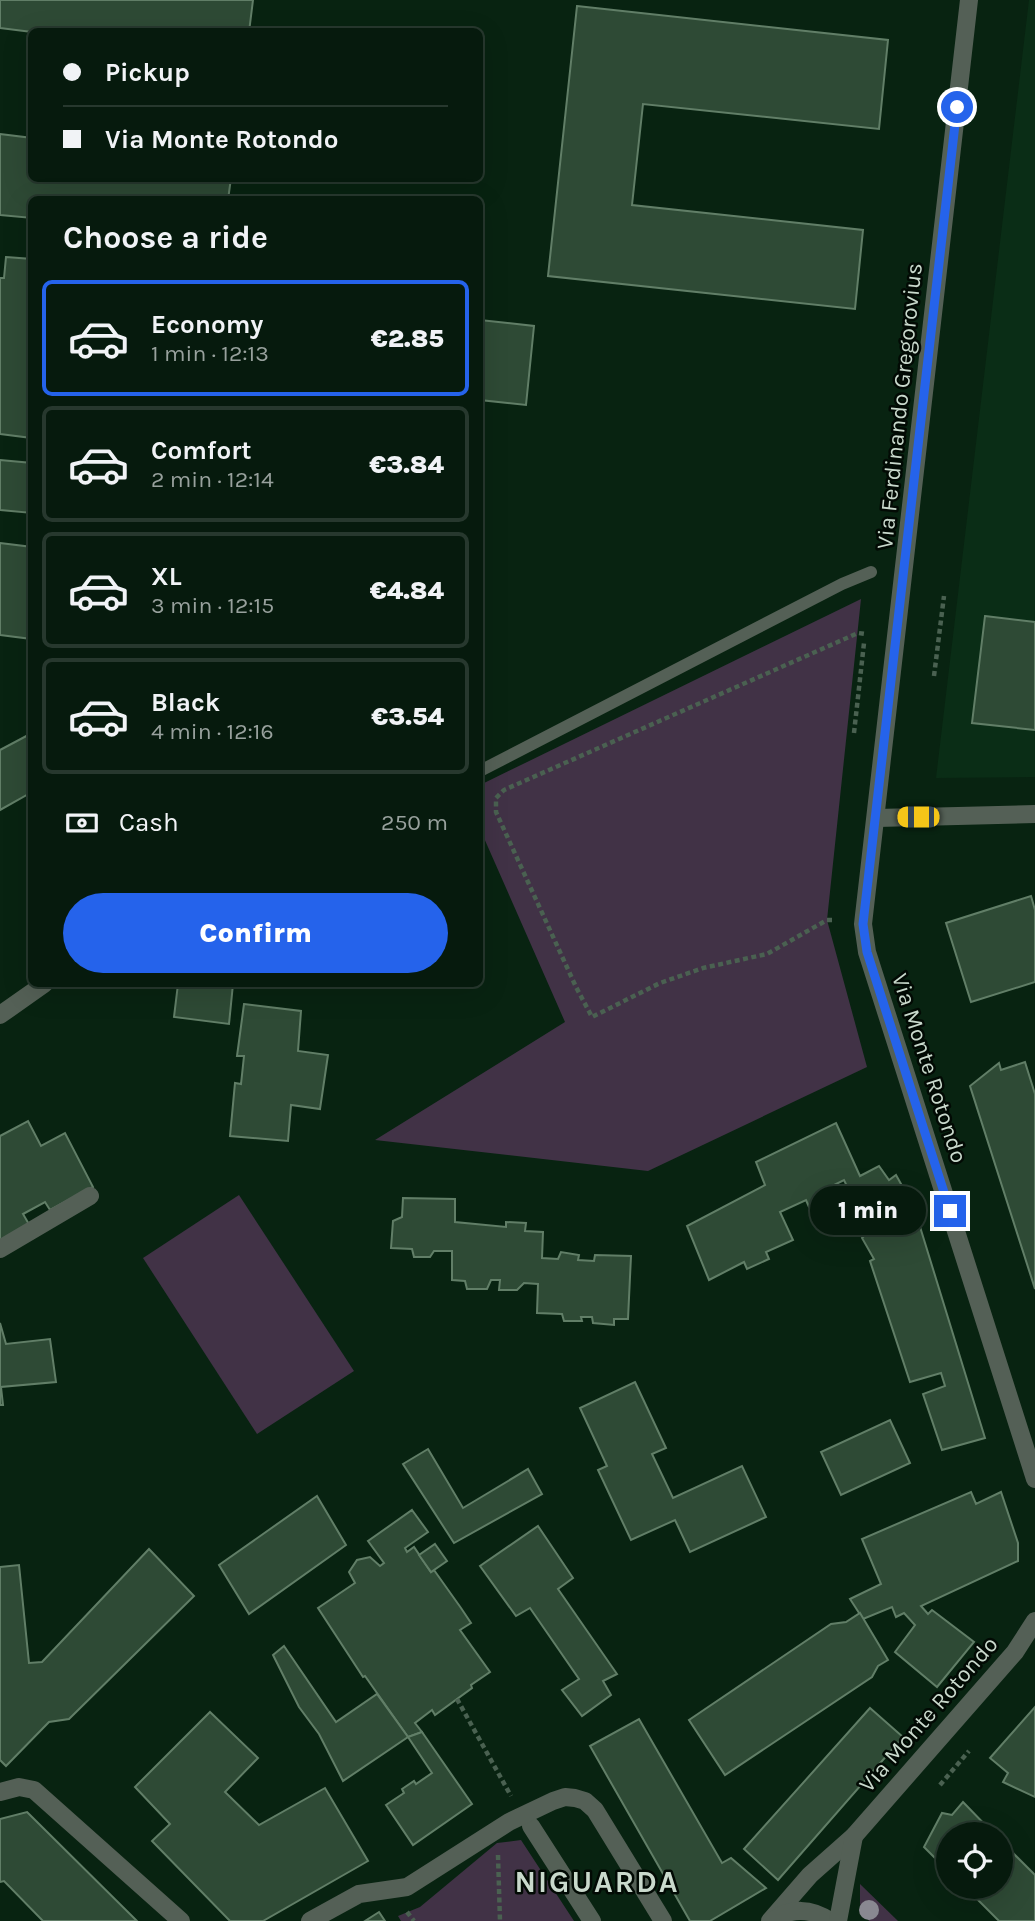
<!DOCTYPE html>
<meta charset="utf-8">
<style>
:root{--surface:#061a0d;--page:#14271b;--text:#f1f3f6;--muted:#98a19d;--line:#27382e;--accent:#2563eb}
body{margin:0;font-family:Karla,sans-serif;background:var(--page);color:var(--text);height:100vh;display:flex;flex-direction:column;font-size:26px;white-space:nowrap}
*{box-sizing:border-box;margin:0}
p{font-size:23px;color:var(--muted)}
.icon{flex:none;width:38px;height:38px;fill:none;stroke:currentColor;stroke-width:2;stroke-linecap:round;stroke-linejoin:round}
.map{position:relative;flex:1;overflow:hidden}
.sheet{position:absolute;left:28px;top:196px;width:455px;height:791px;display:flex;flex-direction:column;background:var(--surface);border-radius:10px;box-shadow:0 7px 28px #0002,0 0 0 2px var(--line)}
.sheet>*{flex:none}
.hud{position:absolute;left:28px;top:28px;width:455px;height:154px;border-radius:10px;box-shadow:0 7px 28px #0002,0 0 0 2px var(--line);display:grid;align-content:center;height:154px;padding:0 35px;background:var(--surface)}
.controls{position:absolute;left:936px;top:1822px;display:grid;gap:14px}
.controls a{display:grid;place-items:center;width:77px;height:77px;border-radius:50%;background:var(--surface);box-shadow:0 7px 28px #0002,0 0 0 2px var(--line);font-size:35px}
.end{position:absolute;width:32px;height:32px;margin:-16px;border:9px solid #2563eb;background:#fff;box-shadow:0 0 0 4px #fff}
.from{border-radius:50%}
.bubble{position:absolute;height:49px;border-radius:24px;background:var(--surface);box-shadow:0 7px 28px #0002,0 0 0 2px var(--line);font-size:23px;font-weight:800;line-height:49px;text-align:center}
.car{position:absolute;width:21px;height:42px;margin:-21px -10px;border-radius:9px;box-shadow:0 0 5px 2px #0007;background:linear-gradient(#f5c518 24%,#345 0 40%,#f5c518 0 76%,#345 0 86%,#f5c518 0)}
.hud b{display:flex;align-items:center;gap:24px;height:66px;font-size:26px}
.hud b+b{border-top:2px solid var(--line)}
.hud i{width:18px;height:18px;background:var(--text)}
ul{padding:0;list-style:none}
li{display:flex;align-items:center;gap:21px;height:116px;margin:0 14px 10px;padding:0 21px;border:4px solid var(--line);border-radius:10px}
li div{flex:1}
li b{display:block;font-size:26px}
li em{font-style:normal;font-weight:800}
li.current{border-color:var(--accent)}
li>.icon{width:63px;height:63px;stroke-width:1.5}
h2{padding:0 35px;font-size:32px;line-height:84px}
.pay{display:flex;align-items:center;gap:18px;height:77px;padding:0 35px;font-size:26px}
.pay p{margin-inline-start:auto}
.cta{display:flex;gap:14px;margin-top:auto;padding:14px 35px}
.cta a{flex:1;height:80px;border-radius:42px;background:var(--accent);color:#fff;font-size:28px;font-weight:800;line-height:80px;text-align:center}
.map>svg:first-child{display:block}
.built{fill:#0a2d16}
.green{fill:#413246}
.building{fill:#2e4a35;stroke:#617e67;stroke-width:2}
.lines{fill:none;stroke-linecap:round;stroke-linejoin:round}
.path{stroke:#4a6151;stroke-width:4.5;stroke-dasharray:5 3.5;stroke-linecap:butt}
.lane{stroke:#546056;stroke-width:12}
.street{stroke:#546056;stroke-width:18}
.tree{fill:#898891}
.route{stroke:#2563eb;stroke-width:9}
.labels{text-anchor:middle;stroke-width:5;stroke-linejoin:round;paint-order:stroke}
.street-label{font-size:23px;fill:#c9d9cc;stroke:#020a04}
.district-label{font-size:30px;font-weight:bold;letter-spacing:2px;fill:#c9d9cc;stroke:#020a04}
</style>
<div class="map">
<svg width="1035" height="1921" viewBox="0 0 1035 1921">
<rect width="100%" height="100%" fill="#082311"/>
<polygon class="built" points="1029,0 1035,0 1035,777 936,778"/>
<g class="green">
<polygon points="861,599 827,920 867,1067 648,1171 375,1140 565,1022 480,829 480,785"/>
<polygon points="239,1195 354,1371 257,1434 143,1258"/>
<polygon points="521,1840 574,1921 401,1921 398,1916 420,1907 497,1843"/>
<polygon points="860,1884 898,1921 869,1921 860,1904"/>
</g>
<g class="building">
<polygon points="0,0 253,0 249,32 32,32 0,28"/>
<polygon points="577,6 888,40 879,129 643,104 632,205 863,230 855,309 548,276"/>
<polygon points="0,134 32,138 32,178 231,178 228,200 32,200 32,218 0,215"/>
<polygon points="6,257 32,259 32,438 0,434 0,278 4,278"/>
<polygon points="480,320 534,326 526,405 480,400"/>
<polygon points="0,460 32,463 32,513 0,510"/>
<polygon points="0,543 32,547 32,639 0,635"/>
<polygon points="985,616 1035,622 1035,730 972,723"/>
<polygon points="32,733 32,792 0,810 0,750"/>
<polygon points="1031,896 1035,910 1035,982 971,1002 946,923"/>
<polygon points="178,984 233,984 229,1024 174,1017"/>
<polygon points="244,1004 301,1011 298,1051 328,1055 320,1109 291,1105 288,1141 230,1136 235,1083 241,1084 244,1056 237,1056"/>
<polygon points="1025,1062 1035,1094 1035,1289 970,1086 999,1063 1001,1070"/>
<polygon points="28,1121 41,1146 65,1133 93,1187 50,1210 45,1202 23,1214 30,1226 0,1242 0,1136"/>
<polygon points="836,1123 860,1176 879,1166 889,1180 896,1175 905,1191 896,1195 905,1210 913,1204 985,1438 942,1450 923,1394 945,1386 941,1373 910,1382 870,1261 874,1259 862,1238 868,1232 864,1222 857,1226 850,1211 857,1207 844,1180 828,1188 832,1195 809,1207 806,1200 780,1212 793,1240 766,1252 769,1259 747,1269 744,1262 709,1280 687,1226 765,1185 756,1162"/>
<polygon points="403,1198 455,1199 455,1222 506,1227 506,1222 526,1223 525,1231 543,1232 542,1258 558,1259 561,1252 579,1255 578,1260 594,1261 595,1255 631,1256 628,1319 614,1319 614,1325 593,1323 592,1317 581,1317 582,1321 564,1321 562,1314 537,1313 538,1284 524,1283 517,1290 499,1290 500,1280 491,1280 487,1289 467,1289 465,1281 452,1280 452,1251 434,1251 430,1257 414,1257 412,1249 391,1248 393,1221 402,1217"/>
<polygon points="0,1323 6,1344 50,1339 56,1382 1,1387 3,1405 0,1405"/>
<polygon points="635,1382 666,1448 652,1454 673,1498 742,1466 766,1517 690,1552 675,1520 631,1540 598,1470 607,1466 580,1408"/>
<polygon points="890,1420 910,1463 841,1495 821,1452"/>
<polygon points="428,1449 463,1508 528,1469 542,1494 454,1543 403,1464"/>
<polygon points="971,1492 976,1504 1001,1492 1018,1543 1018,1561 921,1606 928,1614 932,1610 974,1642 937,1687 895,1652 915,1625 904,1613 896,1617 892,1607 863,1619 850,1599 881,1584 862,1539"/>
<polygon points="317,1496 346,1545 249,1614 219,1565"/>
<polygon points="412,1510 428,1532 405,1548 407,1552 414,1547 431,1572 434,1570 461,1608 471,1623 460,1630 490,1672 471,1685 472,1688 435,1715 432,1710 415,1723 422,1732 408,1737 365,1676 363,1677 318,1608 355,1583 349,1572 357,1560 370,1557 380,1566 384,1563 368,1541"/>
<polygon points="538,1526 573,1578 558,1589 617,1674 603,1681 611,1695 582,1716 562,1690 579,1679 530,1608 516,1616 480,1566"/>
<polygon points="435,1544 447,1561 431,1572 419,1555"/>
<polygon points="149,1549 194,1596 69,1719 49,1722 6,1766 0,1760 0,1567 19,1565 29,1663 42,1662"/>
<polygon points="860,1613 888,1660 878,1666 872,1677 725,1775 689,1720 831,1624 846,1622"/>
<polygon points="284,1646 336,1722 377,1694 408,1737 343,1781 319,1734 299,1707 273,1655"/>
<polygon points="1035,1707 1035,1797 1003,1782 1008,1773 990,1758"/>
<polygon points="870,1708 903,1737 778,1880 744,1849"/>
<polygon points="210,1712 258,1758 225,1792 259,1825 325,1788 368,1861 263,1921 230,1921 152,1841 170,1824 135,1787"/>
<polygon points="639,1719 722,1863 731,1858 766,1888 710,1921 690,1921 590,1746"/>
<polygon points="422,1732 472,1804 413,1845 386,1805 404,1793 402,1789 414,1781 416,1784 432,1773 408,1737"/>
<polygon points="963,1802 994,1834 948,1834 948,1871 924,1847 942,1813 952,1815"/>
<polygon points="27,1812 137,1921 43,1921 4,1881 0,1882 0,1819"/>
<polygon points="1001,1841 1035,1875 1035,1921 999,1921 964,1886 1001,1886"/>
<polygon points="379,1912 385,1921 365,1921"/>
</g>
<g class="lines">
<g class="path">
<polyline points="934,676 944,596"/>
<polyline points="854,733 864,643"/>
<polyline points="832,920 827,920 767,954 703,968 660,983 592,1017 576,987 496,812 496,798 504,790 858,633 865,634"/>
<polyline points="457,1699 511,1796"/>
<polyline points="940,1785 969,1751"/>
<polyline points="498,1855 500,1921"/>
<polyline points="407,1912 414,1921"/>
</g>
<polyline class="lane" points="480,771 842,584 871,572"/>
<g class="street">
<polyline points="969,0 863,924 867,952 1035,1479"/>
<polyline points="877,818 1035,814"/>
<polyline points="0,1015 44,984"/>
<polyline points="0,1249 90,1196"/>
<polyline points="0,1792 19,1787 34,1790 181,1921"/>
<polyline points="531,1826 592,1921"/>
<polyline points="310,1921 359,1894 407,1887 509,1822 553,1801 565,1797 575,1798 585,1801 595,1810 663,1921"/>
<polyline points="770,1921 810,1875 854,1836 1015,1652 1035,1621"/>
<path d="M772 1921C791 1907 811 1908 830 1921"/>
<polyline points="838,1921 854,1836"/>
</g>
</g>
<circle class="tree" cx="869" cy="1910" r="10"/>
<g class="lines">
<polyline class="route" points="950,1211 867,952 863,924 957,107"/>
</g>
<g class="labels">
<g class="street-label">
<text transform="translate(899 406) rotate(-84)" y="8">Via Ferdinando Gregorovius</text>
<text transform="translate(930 1068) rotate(72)" y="8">Via Monte Rotondo</text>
<text transform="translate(928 1714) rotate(-49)" y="8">Via Monte Rotondo</text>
</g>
<g class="district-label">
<text x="597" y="1892">NIGUARDA</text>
</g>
</g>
</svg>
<div class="controls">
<a><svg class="icon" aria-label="locate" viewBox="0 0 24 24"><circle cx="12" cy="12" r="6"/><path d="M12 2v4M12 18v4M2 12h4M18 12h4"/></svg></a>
</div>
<i class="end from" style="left:957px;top:107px"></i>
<i class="end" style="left:950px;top:1211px"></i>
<div class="bubble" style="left:810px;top:1186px;width:116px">1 min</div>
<i class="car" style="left:918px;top:817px;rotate:270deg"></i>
<div class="hud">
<b><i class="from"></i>Pickup</b>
<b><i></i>Via Monte Rotondo</b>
</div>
<section class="sheet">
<h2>Choose a ride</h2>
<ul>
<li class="current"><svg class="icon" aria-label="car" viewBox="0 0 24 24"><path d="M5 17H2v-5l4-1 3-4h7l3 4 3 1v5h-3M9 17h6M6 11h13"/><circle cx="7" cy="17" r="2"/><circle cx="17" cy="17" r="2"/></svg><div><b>Economy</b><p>1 min · 12:13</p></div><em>€2.85</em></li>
<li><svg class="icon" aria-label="car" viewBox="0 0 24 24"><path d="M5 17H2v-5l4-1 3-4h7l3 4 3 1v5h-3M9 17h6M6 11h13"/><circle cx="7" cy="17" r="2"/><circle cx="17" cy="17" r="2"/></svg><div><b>Comfort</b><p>2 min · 12:14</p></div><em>€3.84</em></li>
<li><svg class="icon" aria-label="car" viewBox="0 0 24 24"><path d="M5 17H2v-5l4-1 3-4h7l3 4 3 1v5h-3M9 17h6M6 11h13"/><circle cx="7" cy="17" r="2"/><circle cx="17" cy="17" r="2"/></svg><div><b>XL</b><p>3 min · 12:15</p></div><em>€4.84</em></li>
<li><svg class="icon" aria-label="car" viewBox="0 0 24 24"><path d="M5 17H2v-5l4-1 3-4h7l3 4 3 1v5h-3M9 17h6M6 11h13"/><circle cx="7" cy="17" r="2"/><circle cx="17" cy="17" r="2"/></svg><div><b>Black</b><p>4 min · 12:16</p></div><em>€3.54</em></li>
</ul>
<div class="pay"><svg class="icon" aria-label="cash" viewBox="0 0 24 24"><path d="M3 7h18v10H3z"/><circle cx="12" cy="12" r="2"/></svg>Cash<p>250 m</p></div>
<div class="cta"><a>Confirm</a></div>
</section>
</div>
